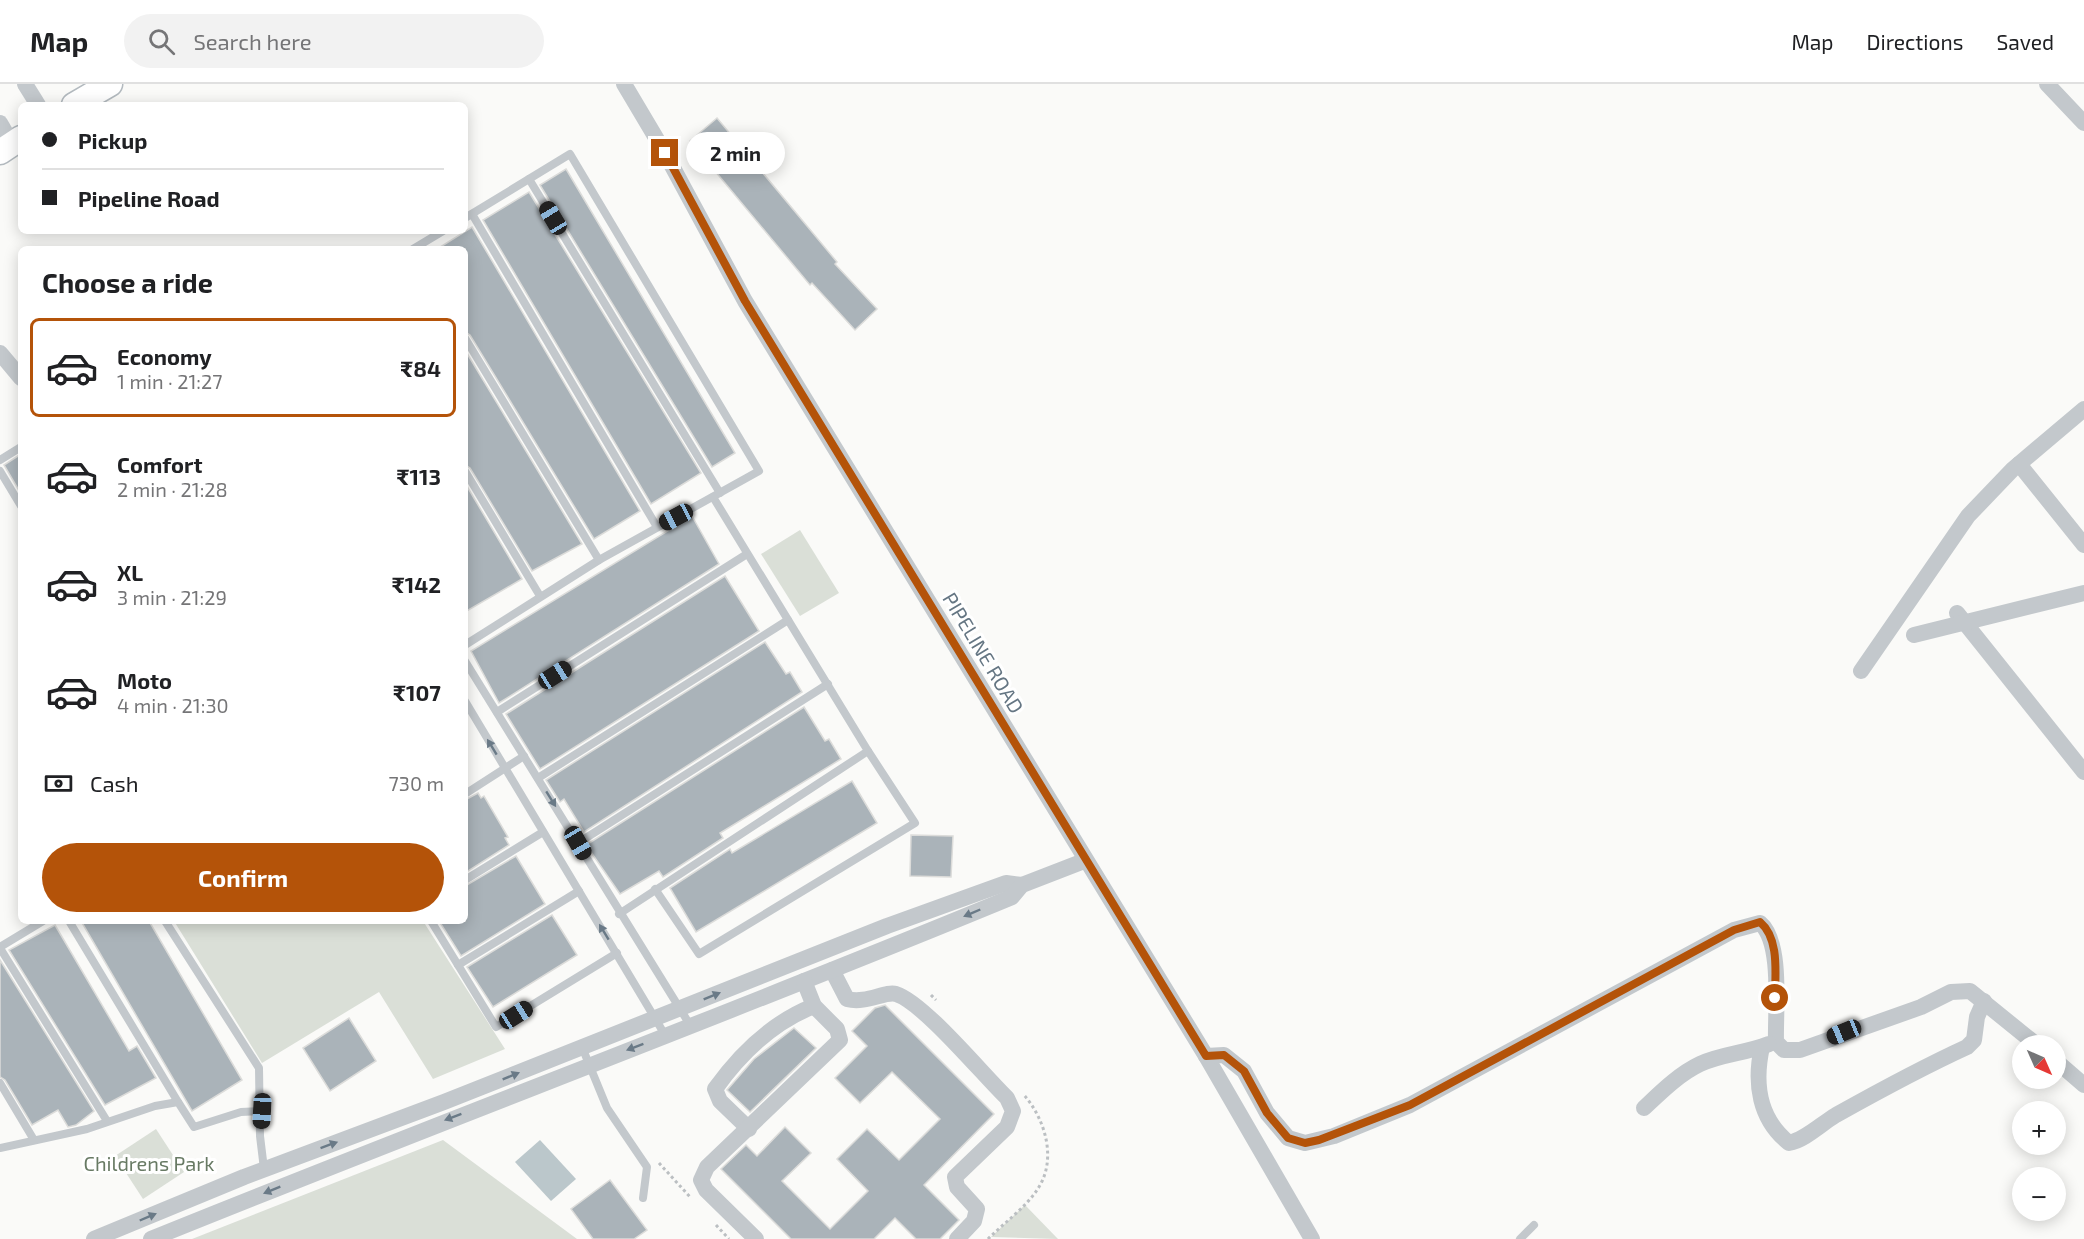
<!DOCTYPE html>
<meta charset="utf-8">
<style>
:root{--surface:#fff;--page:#f2f2f2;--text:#202124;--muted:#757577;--line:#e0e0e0;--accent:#b45309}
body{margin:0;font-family:"Exo 2",sans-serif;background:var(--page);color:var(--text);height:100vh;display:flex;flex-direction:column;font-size:22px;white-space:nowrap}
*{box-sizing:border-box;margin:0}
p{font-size:20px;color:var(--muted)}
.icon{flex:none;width:33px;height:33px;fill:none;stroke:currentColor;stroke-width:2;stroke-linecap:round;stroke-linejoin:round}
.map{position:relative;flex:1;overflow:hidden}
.side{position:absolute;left:18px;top:162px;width:450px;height:678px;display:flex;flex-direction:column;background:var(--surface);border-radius:9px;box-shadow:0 3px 15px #0003}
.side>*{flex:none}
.guide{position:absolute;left:18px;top:18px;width:450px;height:132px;border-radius:9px;box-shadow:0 3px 15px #0003;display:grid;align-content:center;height:132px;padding:0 24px;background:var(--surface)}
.needle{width:39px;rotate:135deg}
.controls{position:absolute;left:2012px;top:951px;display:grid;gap:12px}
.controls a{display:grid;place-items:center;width:54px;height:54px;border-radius:50%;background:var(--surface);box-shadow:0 3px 15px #0003;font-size:30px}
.end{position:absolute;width:27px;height:27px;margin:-14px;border:8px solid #b45309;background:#fff;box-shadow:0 0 0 3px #fff}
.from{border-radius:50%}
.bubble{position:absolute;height:42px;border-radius:21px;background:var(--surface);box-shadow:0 3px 15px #0003;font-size:20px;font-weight:700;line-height:42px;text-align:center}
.car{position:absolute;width:18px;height:36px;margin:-18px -9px;border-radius:8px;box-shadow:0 0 4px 2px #0007;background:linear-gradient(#222 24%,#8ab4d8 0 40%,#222 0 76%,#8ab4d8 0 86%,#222 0)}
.guide b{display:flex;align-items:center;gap:21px;height:57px;font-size:22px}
.guide b+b{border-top:2px solid var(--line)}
.guide i{width:15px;height:15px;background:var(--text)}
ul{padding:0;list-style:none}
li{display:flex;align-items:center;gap:18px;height:99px;margin:0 12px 9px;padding:0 12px;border:3px solid transparent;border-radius:9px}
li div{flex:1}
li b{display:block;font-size:22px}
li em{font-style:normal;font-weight:700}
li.selected{border-color:var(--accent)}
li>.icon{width:54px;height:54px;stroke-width:1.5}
h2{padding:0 24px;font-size:27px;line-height:72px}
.pay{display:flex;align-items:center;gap:15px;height:66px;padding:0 24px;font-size:22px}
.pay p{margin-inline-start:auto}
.action{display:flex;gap:12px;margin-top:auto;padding:12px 24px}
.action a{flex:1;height:69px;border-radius:36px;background:var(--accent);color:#fff;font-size:24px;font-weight:700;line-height:69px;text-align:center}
header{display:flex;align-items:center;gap:36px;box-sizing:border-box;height:84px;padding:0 30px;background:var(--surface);border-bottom:2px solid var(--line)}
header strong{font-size:28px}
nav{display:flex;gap:33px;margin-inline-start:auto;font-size:21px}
.search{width:420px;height:54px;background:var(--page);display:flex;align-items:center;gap:15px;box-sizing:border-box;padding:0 21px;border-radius:33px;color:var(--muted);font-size:22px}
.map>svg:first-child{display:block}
.green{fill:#dadfd7}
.water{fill:#bbc7cb}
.building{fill:#aab3b9;stroke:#dcdcda;stroke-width:1.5}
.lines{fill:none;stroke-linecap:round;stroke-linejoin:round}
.secondary-casing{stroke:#b3babf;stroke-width:27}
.path{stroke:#bbbfc2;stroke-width:3;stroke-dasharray:3 3;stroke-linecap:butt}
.lane{stroke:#c3c8cc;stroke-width:8}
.street{stroke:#c3c8cc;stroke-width:16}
.secondary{stroke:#fff;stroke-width:24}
.oneway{fill:#6a7a87}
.route{stroke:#b45309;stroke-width:8}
.labels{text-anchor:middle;stroke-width:6;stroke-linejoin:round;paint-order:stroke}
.street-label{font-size:20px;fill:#657683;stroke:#fff}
.park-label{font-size:20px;fill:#687a64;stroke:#fff}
</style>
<header>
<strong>Map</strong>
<div class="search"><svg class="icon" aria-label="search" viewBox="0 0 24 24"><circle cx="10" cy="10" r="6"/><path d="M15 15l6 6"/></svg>Search here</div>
<nav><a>Map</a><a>Directions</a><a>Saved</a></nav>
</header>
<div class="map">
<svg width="2084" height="1155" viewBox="0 0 2084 1155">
<rect width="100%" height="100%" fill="#fafaf8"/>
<g class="green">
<polygon points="800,446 839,509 800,532 761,470"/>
<polygon points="174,837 423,837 505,965 433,995 379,908 262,979"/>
<polygon points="156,1045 184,1088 143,1115 115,1072"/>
<polygon points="443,1056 577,1155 192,1155"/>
<polygon points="1025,1121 1058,1155 991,1153"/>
</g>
<polygon class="water" points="540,1056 576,1095 551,1117 515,1078"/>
<g class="building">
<polygon points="717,34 837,178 835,180 877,225 855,246 812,199 810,201 690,57"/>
<polygon points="566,85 735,369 712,383 540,101"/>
<polygon points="529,108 701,389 651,420 483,136"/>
<polygon points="472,143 640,427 594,455 470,251 465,248 465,165 437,165"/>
<polygon points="465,266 582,460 532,487 470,384 465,381"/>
<polygon points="21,370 21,410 4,381"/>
<polygon points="465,399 522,495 465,528"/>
<polygon points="692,432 719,480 499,619 471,567"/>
<polygon points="725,492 759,547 540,685 506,630"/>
<polygon points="765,558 786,590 790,588 802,608 584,748 564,715 560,718 546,696"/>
<polygon points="804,623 825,657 829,655 841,675 720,749 723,754 663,793 659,787 620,810 586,761"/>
<polygon points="852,697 877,739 696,848 670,804 730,765 732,769"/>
<polygon points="478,709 481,714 484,712 508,753 505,754 509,761 465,789 465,716"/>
<polygon points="911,751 953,752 951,793 910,792"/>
<polygon points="516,772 545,820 461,872 439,837 465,837 465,802"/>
<polygon points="552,831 577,871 493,923 467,883"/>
<polygon points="81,837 149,837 242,996 192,1027"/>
<polygon points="55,841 129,967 137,962 156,994 105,1021 9,866"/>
<polygon points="0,876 94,1027 76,1041 68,1043 58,1026 32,1041 5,996 0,993"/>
<polygon points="885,921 994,1030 924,1101 959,1136 940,1155 916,1155 895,1134 874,1155 791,1155 721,1085 746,1061 757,1072 785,1043 811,1069 782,1097 830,1145 868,1107 837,1075 867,1045 899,1076 940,1035 892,988 860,1019 835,994 867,962 852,947 875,924"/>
<polygon points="349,934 376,977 330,1007 303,964"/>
<polygon points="794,944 816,964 750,1028 727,1006 754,975"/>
<polygon points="610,1096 647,1146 634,1155 593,1155 571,1125"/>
</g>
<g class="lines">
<defs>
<g id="secondary">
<polyline points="74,21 110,0"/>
<polyline points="0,68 21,54"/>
</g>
</defs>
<use href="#secondary" class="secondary-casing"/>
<g class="path">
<polyline points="931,911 936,916"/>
<polyline points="659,1079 691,1114"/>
<polyline points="716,1141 729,1155"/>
<path d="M988 1155C1004 1139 1025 1124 1037 1106 1058 1076 1045 1035 1024 1011"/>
</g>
<g class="lane">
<polyline points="529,95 720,409"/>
<polyline points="472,130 657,443"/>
<polyline points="465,134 570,70 759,387 599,476 465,561"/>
<polyline points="413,165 443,147"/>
<polyline points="465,254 599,476"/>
<polyline points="0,376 21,363"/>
<polyline points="0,387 21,422"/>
<polyline points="465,387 540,512"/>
<polyline points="465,577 690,941"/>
<polyline points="465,617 665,951"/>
<polyline points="497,628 747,470"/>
<polyline points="538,694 788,536"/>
<polyline points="465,710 524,672"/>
<polyline points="578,759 828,600"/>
<polyline points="465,796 543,748"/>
<polyline points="655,805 699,870 915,739 868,667"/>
<polyline points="619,830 868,667 713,413"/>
<polyline points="69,837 178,1018"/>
<polyline points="165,837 259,984 260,1052 264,1085"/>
<polyline points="431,837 458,881 579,807"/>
<polyline points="0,863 43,837"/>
<polyline points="0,864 107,1037"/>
<polyline points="458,881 496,943 617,869"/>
<polyline points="582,963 607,1024 647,1083 643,1114"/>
<polyline points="0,999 34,1056"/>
<polyline points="0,1064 87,1045 155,1022 178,1018 194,1043 241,1028 262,1027"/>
<polyline points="1520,1155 1534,1141"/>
</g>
<g class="street">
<polyline points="25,0 38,21"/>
<polyline points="624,0 665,69 745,217 1206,972 1312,1155"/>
<polyline points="2047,0 2084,39"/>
<polyline points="0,39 12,60"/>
<polyline points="0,269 21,294"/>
<polyline points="2019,380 2084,461"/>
<polyline points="1957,529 2084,688"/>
<polyline points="1914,551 2084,509"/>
<polyline points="1861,587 1968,432 2013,385 2084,325"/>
<path d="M832 886 847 915C866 920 885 907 896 910 924 919 983 991 1007 1014L1013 1027 1007 1043 955 1093 957 1103 977 1125 974 1137 957 1155"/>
<path d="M1762 963C1754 999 1759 1035 1789 1059 1805 1056 1821 1040 1836 1031 1879 1007 1921 984 1967 963L1974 956 1977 933 1984 917"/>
<path d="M1206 972 1224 971 1244 987 1267 1029 1288 1054 1305 1059 1334 1052 1410 1021 1734 846 1760 839C1783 858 1775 928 1776 958L1784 966H1800L1921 923 1951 908 1970 907 2038 962"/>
<polyline points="2055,976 2084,1001"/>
<path d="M1644 1024C1661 1008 1679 990 1700 980 1721 970 1747 969 1769 960"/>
<path d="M749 1045 720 1017 715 1005C740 970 773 938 814 922"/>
<polyline points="94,1155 244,1093 444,1018 887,842 1006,799 1022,801"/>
<path d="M151 1155C437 1039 727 931 1012 813L1022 801 1084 777"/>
<polyline points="756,1155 706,1106 701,1096 707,1083 840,956 837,945 814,922 804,897"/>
</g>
<use href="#secondary" class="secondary"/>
</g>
<defs><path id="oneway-solid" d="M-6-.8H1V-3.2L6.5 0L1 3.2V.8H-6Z" transform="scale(1.5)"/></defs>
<g class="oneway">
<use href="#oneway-solid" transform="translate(492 663) rotate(-121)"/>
<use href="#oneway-solid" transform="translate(551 715) rotate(58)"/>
<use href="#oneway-solid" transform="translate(972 829) rotate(157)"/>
<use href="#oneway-solid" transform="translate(604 848) rotate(-121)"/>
<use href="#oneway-solid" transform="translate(712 912) rotate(-22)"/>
<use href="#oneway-solid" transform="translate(635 963) rotate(159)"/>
<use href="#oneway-solid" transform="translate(511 992) rotate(-22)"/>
<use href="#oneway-solid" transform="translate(453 1033) rotate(159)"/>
<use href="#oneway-solid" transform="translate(329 1061) rotate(-20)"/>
<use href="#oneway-solid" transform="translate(272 1106) rotate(158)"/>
<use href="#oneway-solid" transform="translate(148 1133) rotate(-23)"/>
</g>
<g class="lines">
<path class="route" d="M665 69 745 217 1206 972 1224 971 1244 987 1267 1029 1288 1054 1305 1059 1319 1056 1410 1021 1734 846 1760 838C1780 855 1775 890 1775 914"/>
</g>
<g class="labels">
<g class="street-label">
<text transform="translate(983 569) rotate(59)" y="7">PIPELINE ROAD</text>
</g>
<g class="park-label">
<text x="149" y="1087">Childrens Park</text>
</g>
</g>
</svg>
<div class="controls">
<a><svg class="needle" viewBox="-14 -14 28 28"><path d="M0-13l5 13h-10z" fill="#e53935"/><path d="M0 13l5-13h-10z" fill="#757577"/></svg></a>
<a>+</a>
<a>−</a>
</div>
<i class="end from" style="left:1775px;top:914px"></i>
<i class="end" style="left:665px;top:69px"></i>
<div class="bubble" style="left:686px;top:48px;width:99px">2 min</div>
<i class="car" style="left:553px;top:134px;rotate:329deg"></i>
<i class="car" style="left:676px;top:433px;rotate:242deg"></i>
<i class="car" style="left:555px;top:591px;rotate:58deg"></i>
<i class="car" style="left:578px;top:759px;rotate:150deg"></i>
<i class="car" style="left:516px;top:931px;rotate:58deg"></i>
<i class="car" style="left:1844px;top:948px;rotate:248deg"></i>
<i class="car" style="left:262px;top:1027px;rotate:183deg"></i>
<div class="guide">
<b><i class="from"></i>Pickup</b>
<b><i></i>Pipeline Road</b>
</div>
<section class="side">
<h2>Choose a ride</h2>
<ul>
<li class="selected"><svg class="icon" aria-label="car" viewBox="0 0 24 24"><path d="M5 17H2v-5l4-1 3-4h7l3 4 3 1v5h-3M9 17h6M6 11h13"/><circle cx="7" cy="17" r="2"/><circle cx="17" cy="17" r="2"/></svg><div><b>Economy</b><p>1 min · 21:27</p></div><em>₹84</em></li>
<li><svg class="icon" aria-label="car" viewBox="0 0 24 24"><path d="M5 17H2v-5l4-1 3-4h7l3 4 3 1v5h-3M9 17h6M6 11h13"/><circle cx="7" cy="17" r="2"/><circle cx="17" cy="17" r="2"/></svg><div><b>Comfort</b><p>2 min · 21:28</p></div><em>₹113</em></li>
<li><svg class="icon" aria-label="car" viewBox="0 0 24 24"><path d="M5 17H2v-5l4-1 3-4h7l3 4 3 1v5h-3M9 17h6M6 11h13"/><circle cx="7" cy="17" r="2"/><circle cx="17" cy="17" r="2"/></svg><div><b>XL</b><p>3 min · 21:29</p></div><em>₹142</em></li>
<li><svg class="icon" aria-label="car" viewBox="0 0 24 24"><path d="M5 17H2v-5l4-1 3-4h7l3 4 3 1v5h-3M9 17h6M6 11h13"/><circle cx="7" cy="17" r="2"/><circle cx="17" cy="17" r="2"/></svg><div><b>Moto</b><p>4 min · 21:30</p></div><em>₹107</em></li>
</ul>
<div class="pay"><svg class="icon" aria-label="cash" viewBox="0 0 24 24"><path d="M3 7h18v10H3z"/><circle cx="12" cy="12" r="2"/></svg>Cash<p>730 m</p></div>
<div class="action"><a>Confirm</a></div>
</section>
</div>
